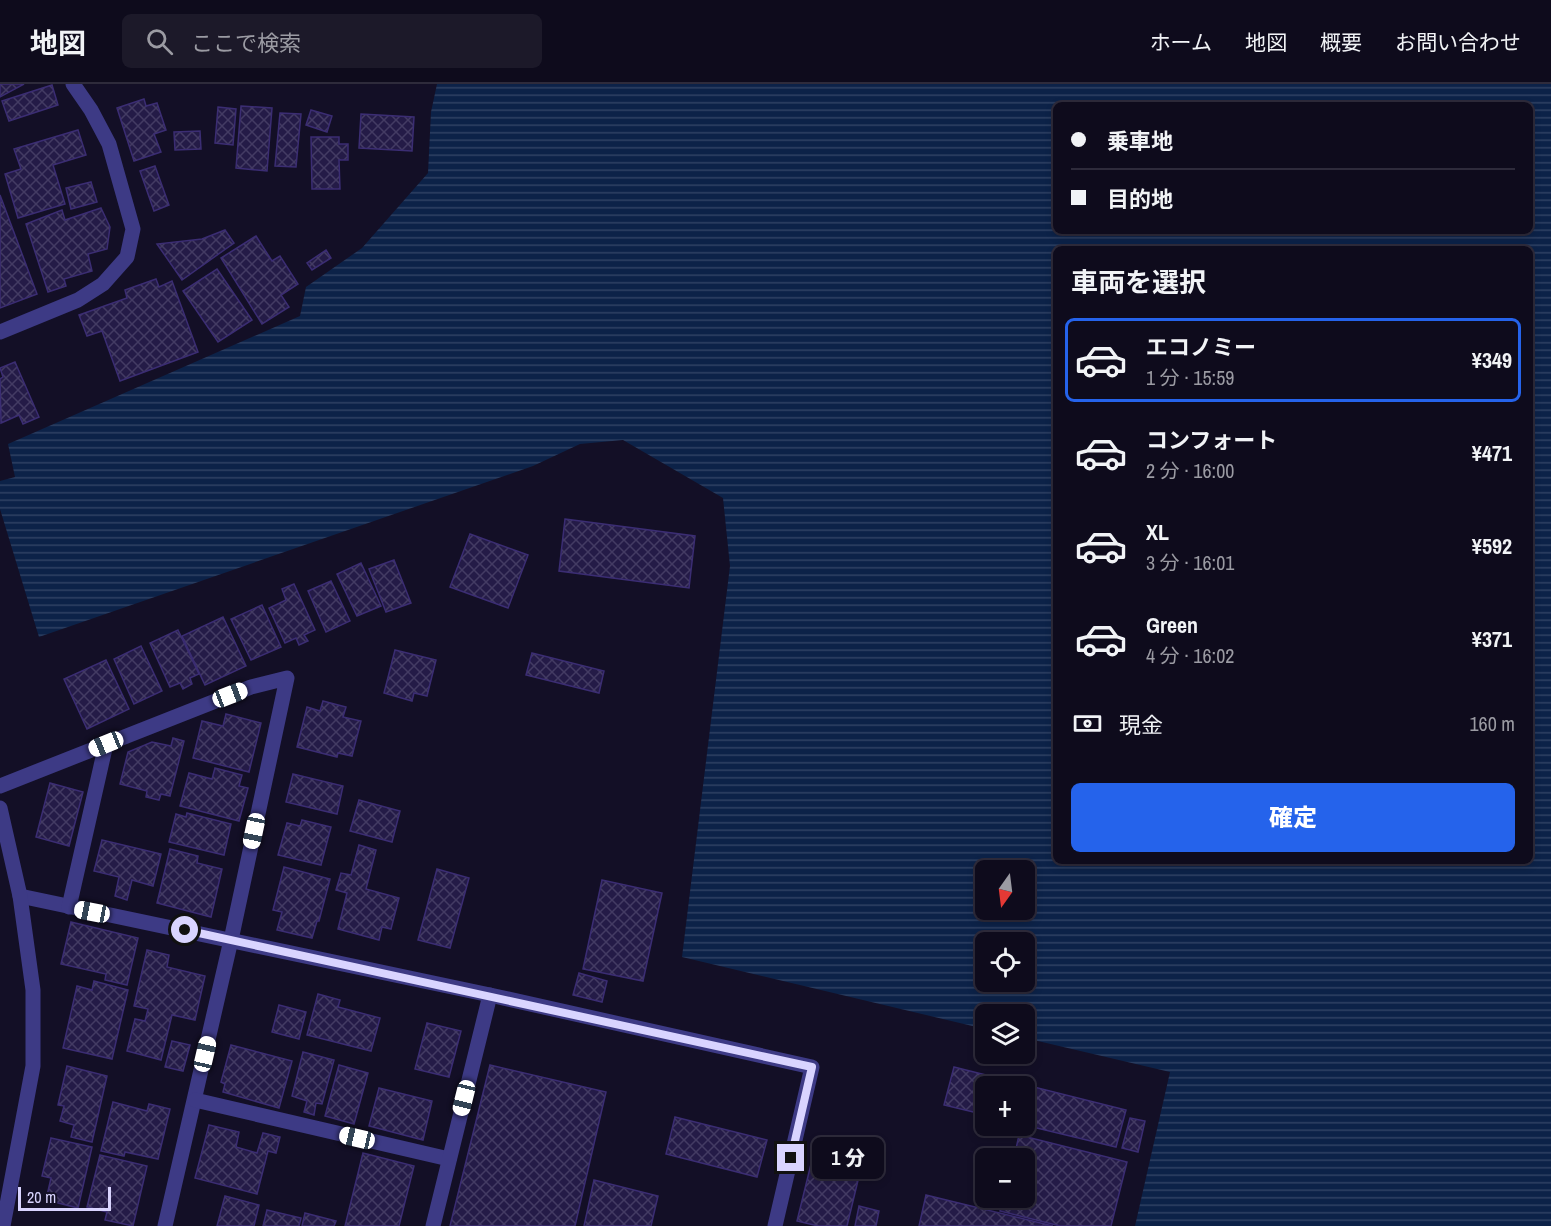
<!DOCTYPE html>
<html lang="ja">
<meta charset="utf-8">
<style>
:root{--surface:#0e0b1c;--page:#1c1929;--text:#f1f3f6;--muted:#9b9ba3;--line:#2e2b3b;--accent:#2563eb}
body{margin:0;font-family:"Archivo Narrow","Noto Sans JP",sans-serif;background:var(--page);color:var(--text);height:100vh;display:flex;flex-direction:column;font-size:22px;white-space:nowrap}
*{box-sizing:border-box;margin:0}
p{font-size:20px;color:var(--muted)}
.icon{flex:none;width:33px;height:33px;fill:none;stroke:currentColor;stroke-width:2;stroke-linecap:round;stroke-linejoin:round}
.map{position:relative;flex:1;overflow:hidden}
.details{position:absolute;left:1053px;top:162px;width:480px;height:618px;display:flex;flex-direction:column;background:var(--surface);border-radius:9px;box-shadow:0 3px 9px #0003,0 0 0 2px var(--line)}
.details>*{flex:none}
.top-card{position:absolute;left:1053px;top:18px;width:480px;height:132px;border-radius:9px;box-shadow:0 3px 9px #0003,0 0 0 2px var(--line);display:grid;align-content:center;height:132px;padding:0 18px;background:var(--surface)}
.needle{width:39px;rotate:194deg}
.fabs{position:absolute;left:975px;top:776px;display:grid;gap:12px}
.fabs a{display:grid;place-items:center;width:60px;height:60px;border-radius:9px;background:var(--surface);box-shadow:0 3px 9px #0003,0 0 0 2px var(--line);font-size:30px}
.scale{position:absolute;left:18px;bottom:15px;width:93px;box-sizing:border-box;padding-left:6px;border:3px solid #d9d4ff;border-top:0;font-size:16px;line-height:21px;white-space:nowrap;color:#d9d4ff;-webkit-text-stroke:4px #130f26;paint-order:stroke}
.end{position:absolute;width:27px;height:27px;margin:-14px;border:8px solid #d9d4ff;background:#111;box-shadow:0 0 0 3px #111}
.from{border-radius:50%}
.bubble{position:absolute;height:42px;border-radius:9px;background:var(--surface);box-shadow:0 3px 9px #0003,0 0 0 2px var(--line);font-size:20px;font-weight:800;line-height:42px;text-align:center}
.car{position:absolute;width:18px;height:36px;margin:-18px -9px;border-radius:8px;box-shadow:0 0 4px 2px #0007;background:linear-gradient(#fff 24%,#345 0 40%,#fff 0 76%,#345 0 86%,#fff 0)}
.top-card b{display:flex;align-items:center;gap:21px;height:57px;font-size:22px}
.top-card b+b{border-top:2px solid var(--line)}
.top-card i{width:15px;height:15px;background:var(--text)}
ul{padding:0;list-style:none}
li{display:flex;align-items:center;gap:18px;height:84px;margin:0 12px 9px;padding:0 6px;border:3px solid transparent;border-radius:9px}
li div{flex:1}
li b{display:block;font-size:22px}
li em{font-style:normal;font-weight:800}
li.selected{border-color:var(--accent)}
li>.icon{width:54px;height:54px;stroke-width:1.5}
h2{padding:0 18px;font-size:27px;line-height:72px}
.pay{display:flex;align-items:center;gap:15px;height:66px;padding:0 18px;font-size:22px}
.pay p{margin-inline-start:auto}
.button{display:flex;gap:12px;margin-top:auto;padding:12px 18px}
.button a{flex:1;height:69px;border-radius:9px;background:var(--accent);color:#fff;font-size:24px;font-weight:800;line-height:69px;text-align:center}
header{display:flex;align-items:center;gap:36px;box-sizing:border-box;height:84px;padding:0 30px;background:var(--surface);border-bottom:2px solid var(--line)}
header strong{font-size:28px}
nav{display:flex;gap:33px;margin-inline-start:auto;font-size:21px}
.search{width:420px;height:54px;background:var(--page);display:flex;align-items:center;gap:15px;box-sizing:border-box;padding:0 21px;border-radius:9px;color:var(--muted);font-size:22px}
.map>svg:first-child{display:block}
.water{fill:url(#water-rules);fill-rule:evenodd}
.building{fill:url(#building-cross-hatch);stroke:#3b2d73;stroke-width:1.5}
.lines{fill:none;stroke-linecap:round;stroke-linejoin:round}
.minor{stroke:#3d3a85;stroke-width:15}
.tertiary{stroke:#3d3a85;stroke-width:15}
.route{stroke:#d9d4ff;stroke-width:8}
</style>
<header>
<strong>地図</strong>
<div class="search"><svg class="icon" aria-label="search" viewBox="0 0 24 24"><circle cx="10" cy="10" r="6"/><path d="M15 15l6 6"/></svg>ここで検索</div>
<nav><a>ホーム</a><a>地図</a><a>概要</a><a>お問い合わせ</a></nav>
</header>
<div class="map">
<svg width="1551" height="1142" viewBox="0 0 1551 1142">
<defs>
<pattern id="water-rules" width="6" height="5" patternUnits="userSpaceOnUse" patternTransform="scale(1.5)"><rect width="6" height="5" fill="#0c2248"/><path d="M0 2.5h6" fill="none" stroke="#2f4163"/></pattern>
<pattern id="building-cross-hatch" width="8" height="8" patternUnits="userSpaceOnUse" patternTransform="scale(1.5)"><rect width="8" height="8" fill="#241b47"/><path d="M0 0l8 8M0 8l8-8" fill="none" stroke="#433b63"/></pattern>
</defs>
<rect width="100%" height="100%" fill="#130f26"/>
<path class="water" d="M437 0H1551V1142H1135L1170 988 1025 954 1024 930H986L985 945 682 873 730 482 723 414 623 356 580 360 533 382 39 553 0 425V397L15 393 8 360 300 232 306 203 362 164 428 89 431 28ZM1056 21H1530V147H1056ZM1056 165H1530V777H1056ZM986 786H1024V825H986ZM986 858H1024V897H986Z"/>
<g class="building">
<polygon points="0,0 24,0 0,13"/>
<polygon points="52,1 58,21 9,37 2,17"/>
<polygon points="144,15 146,22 157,19 166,46 154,50 161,68 134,77 117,24"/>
<polygon points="241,22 272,24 267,87 236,84"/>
<polygon points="218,23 236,25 233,61 215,59"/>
<polygon points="311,26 332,32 327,48 306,41"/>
<polygon points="280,29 301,30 296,83 275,82"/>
<polygon points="361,30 414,33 412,67 359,64"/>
<polygon points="78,46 86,71 53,81 65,120 18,134 5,90 21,85 14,65"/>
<polygon points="200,47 201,65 175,66 174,48"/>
<polygon points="311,53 339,53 339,60 348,60 348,76 339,76 340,105 312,105"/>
<polygon points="155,82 169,121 154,127 140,87"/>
<polygon points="91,98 97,118 71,125 66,104"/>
<polygon points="0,111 37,210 0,224"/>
<polygon points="101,124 110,143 107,165 88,170 92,187 64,195 66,202 48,208 26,140 62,126 65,136"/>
<polygon points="225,146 234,159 182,196 157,160 202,155"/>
<polygon points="256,152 272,177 280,172 298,200 281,211 289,223 262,240 221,174"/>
<polygon points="326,166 331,174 312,186 307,179"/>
<polygon points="217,185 252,236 218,258 183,207"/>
<polygon points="156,195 159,203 172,197 198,268 120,297 102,247 87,252 79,231 127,214 125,206"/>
<polygon points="15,278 39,333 23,340 19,331 1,339 0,295 3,293 0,284"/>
<polygon points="565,435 695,452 689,504 559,487"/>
<polygon points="470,450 528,471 508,524 450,503"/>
<polygon points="394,476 411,519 386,528 369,485"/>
<polygon points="361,479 381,522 357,532 337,490"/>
<polygon points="331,497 350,537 326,548 308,507"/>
<polygon points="294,500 315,546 304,551 308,557 299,561 296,554 285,559 269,524 286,516 282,505"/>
<polygon points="262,521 281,563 251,576 231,535"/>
<polygon points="223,533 246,582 205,601 182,552"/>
<polygon points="178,546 199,590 190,594 192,600 183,605 180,599 170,603 150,559"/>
<polygon points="141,562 162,607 134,620 114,575"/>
<polygon points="395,566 436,576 427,612 414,609 412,617 384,609"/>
<polygon points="532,569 604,587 599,609 526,591"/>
<polygon points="106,576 129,625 87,645 64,595"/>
<polygon points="323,617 346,623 343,633 361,637 352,672 338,669 337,673 297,663 307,623 320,627"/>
<polygon points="226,630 261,639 249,688 193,674 202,637 223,642"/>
<polygon points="173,654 184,657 170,712 161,710 159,716 146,713 147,707 120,700 128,668 152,658 171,662"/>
<polygon points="215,684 242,691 239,702 248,704 239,737 180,722 189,689 212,695"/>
<polygon points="293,690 343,702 337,730 286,718"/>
<polygon points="50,699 83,708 69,762 36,753"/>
<polygon points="359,716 400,727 392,758 350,747"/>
<polygon points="187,729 231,740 224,771 169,758 176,730 186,733"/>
<polygon points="302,736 331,743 321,781 278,771 287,739 300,742"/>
<polygon points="102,756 161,770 153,802 132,796 127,816 115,812 119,793 94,787"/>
<polygon points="359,761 376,766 366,805 399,814 391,845 382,843 379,856 338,845 347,809 336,806 341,789 351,791"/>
<polygon points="170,765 198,772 197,779 222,785 211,833 157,819"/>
<polygon points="284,783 330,795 319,837 317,837 312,854 277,846 282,828 273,826"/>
<polygon points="437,785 469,794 450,864 418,856"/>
<polygon points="602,796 662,809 643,897 583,885"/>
<polygon points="71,838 138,854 127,901 105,896 106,890 61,880"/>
<polygon points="147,866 169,871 167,883 205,892 195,936 172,931 161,976 127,967 135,935 145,937 148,925 134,922"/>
<polygon points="579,889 607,897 602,918 573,911"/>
<polygon points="94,897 128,906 112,975 63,964 77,902 92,906"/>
<polygon points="318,910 340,916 338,923 380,934 371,967 307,951"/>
<polygon points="279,921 306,928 299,955 272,948"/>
<polygon points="427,939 461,947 449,993 415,985"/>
<polygon points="172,957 190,961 183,987 165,983"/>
<polygon points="231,961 292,977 279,1024 223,1008 225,1000 221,998"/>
<polygon points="303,968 334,976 322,1020 316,1019 314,1031 304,1028 307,1017 292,1012"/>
<polygon points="339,981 368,989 354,1040 325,1032"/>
<polygon points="490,981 606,1008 575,1142 450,1142"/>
<polygon points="67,982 107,992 92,1058 71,1053 74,1041 60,1037 64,1022 58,1021"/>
<polygon points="954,983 1126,1026 1116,1063 1024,1041 1024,1002 986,1002 986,1031 944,1021"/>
<polygon points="379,1004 432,1017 423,1056 369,1042"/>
<polygon points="113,1018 147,1027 149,1020 170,1025 158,1075 125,1068 124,1072 101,1067"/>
<polygon points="675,1033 767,1056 757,1093 666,1070"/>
<polygon points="1130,1034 1145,1037 1138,1068 1122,1064"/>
<polygon points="209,1041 239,1048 236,1063 257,1069 263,1049 280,1053 276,1069 268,1067 257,1110 195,1094"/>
<polygon points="1019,1051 1127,1078 1111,1142 1060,1142 1000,1127 1004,1113 1024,1113 1024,1074 1014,1074"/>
<polygon points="51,1054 92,1063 78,1124 46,1116 51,1094 42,1092"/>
<polygon points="363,1069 414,1082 399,1142 345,1142"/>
<polygon points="100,1071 147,1082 133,1142 105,1136 107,1128 87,1123"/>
<polygon points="813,1072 861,1084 847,1142 818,1142 797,1137"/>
<polygon points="594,1096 658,1112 651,1142 584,1142"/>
<polygon points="926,1111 1053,1142 919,1142"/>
<polygon points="225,1112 259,1121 254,1142 217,1142"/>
<polygon points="859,1122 879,1127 876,1142 855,1142"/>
<polygon points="267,1126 301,1134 299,1142 263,1142"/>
<polygon points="305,1129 336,1137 334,1142 302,1142"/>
</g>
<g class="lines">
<g class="minor">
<polyline points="0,248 78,216 103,200 127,173 133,145 109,60 91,26 73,0"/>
<polyline points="0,702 251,603 287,594 231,856 165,1142"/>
<polyline points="20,812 490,911 812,983 775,1142"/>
<polyline points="69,823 106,660"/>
<polyline points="195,1016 449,1075"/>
<polyline points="433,1142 490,911"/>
</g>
<polyline class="tertiary" points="0,724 20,812 33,906 33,982 3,1142"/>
</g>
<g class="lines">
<polyline class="route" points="185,846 812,983 791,1074"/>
</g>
</svg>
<div class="fabs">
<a><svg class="needle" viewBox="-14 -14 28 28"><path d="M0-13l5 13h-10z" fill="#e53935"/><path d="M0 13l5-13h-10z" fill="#9b9ba3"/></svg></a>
<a><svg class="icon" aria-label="locate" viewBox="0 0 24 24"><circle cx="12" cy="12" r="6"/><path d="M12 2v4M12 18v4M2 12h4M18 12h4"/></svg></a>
<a><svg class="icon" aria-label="layers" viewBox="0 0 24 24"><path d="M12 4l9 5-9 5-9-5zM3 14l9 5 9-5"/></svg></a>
<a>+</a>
<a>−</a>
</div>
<div class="scale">20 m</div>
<i class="end from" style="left:185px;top:846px"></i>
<i class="end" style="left:791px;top:1074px"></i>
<div class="bubble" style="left:812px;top:1053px;width:72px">1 分</div>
<i class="car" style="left:230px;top:611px;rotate:69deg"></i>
<i class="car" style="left:106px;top:660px;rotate:248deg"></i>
<i class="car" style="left:254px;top:747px;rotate:192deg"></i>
<i class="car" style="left:92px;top:828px;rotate:281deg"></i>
<i class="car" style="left:205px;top:970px;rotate:13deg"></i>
<i class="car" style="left:464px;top:1014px;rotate:194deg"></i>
<i class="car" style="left:357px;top:1054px;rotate:283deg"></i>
<div class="top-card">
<b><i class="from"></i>乗車地</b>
<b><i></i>目的地</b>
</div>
<section class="details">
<h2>車両を選択</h2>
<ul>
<li class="selected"><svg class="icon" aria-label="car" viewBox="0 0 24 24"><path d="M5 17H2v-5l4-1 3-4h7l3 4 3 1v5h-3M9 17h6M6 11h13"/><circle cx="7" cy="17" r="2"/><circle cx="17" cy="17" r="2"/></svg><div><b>エコノミー</b><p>1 分 · 15:59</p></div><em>¥349</em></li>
<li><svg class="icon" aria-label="car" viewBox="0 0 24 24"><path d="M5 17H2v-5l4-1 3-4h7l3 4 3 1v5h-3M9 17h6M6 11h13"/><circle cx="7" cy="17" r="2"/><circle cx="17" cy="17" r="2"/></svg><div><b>コンフォート</b><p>2 分 · 16:00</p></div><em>¥471</em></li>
<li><svg class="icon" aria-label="car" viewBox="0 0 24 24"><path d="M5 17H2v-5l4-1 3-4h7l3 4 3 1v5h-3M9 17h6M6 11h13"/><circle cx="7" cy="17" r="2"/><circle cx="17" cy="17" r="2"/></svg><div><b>XL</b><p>3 分 · 16:01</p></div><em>¥592</em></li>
<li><svg class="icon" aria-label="car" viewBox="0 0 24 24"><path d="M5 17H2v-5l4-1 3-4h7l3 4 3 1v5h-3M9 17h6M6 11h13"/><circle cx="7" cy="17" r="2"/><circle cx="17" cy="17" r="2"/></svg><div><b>Green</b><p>4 分 · 16:02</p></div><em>¥371</em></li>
</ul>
<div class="pay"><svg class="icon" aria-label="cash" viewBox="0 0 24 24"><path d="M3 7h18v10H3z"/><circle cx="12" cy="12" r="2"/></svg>現金<p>160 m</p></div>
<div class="button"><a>確定</a></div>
</section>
</div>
